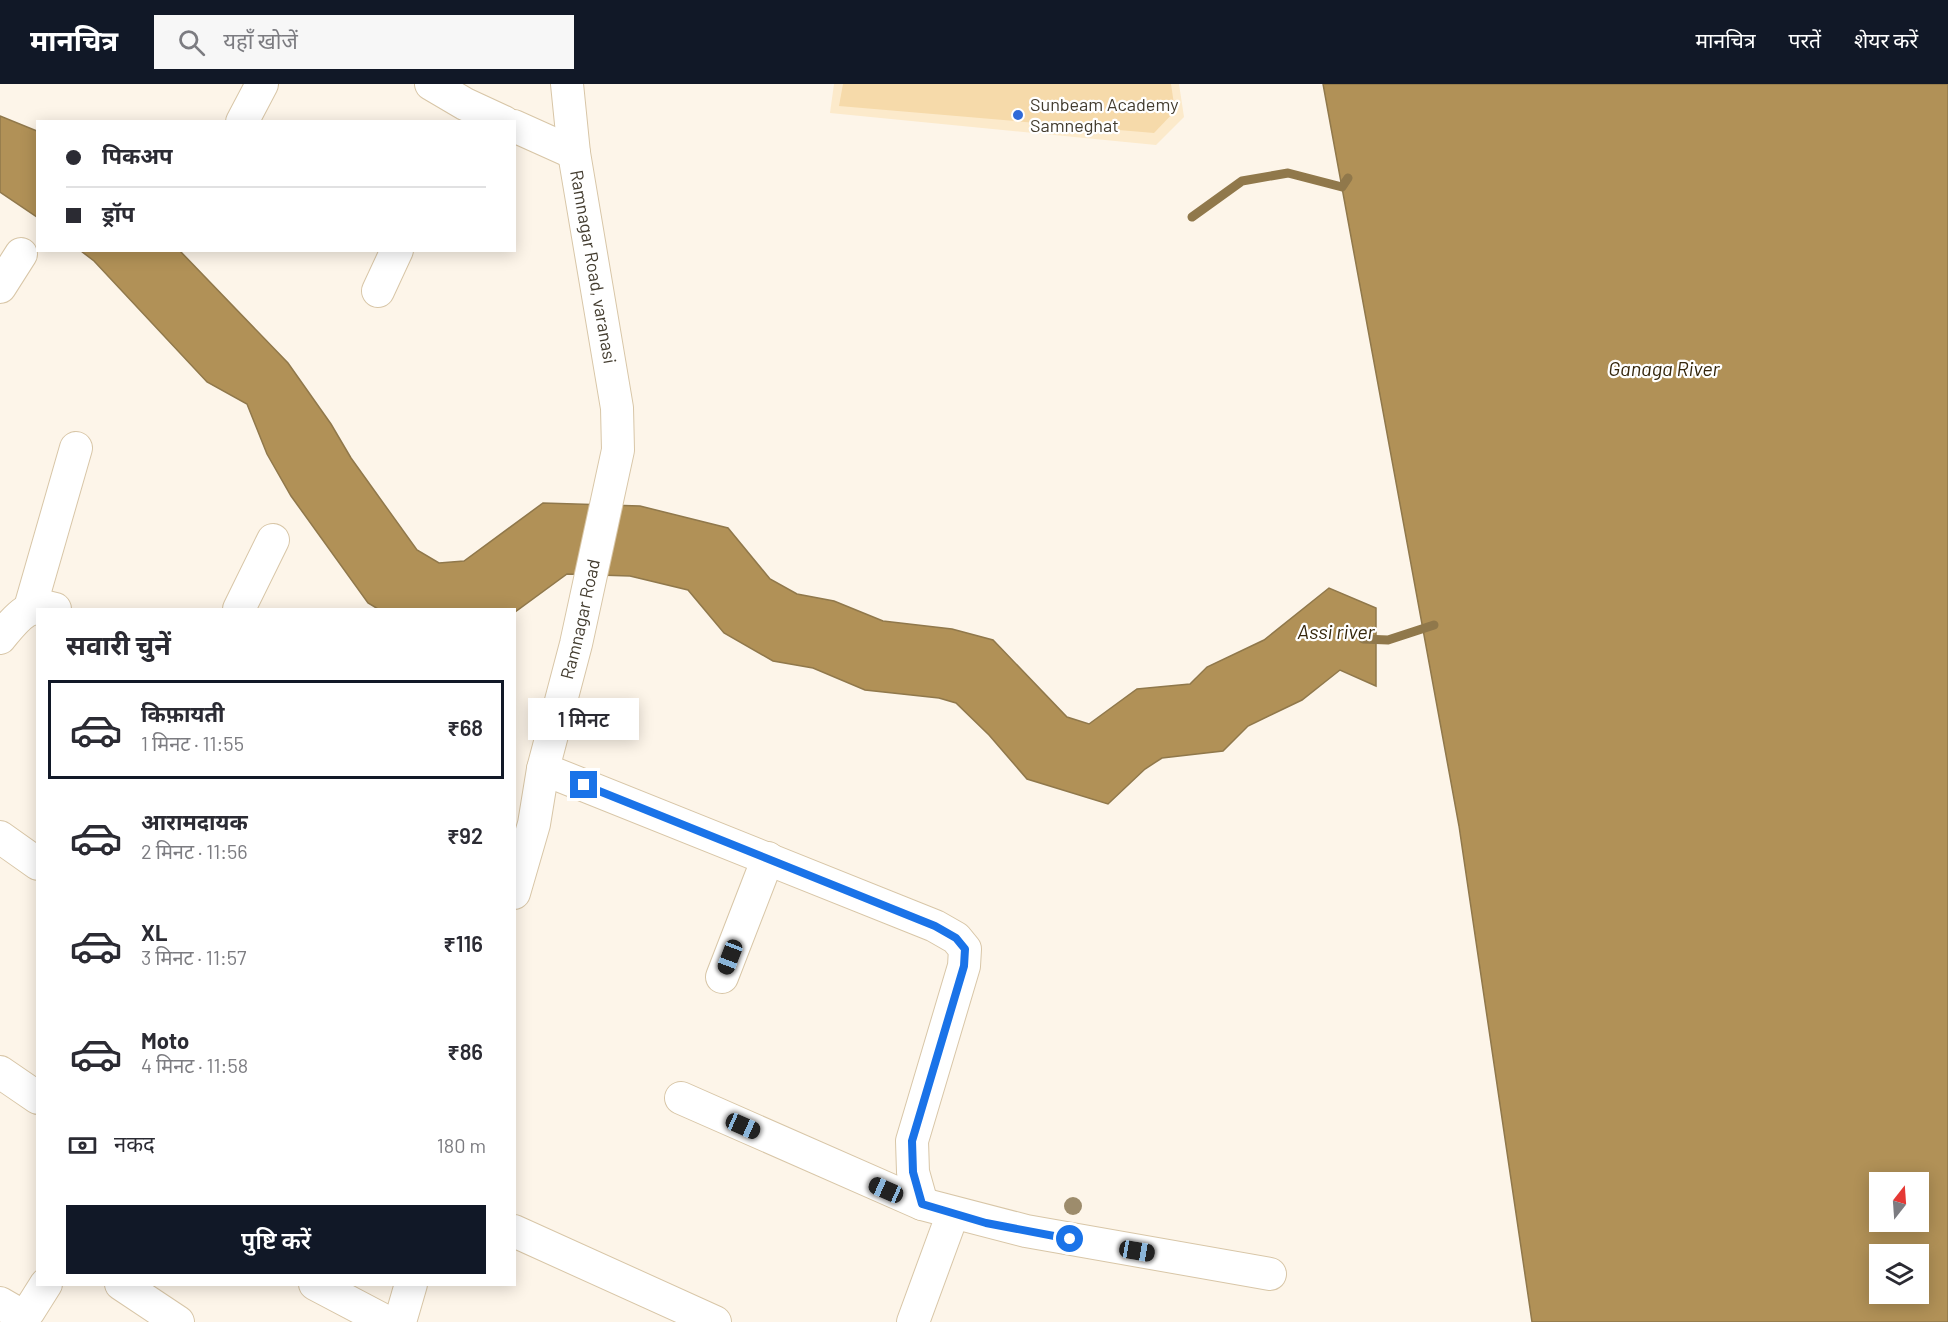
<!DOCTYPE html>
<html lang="hi">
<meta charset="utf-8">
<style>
:root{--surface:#fff;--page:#f7f7f7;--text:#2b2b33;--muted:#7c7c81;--line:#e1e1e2;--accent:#111827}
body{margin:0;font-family:Barlow,"Noto Sans Devanagari",sans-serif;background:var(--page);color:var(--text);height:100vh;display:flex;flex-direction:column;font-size:22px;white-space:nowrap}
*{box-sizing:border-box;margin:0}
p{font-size:20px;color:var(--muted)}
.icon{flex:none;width:33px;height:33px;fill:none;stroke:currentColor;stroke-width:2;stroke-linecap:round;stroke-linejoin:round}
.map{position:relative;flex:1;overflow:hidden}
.sheet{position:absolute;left:36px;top:524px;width:480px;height:678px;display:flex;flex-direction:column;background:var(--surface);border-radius:0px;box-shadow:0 3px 15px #0003}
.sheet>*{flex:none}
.top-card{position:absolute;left:36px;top:36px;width:480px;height:132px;border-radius:0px;box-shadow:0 3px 15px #0003;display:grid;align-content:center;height:132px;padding:0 30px;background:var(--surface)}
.needle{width:39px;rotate:17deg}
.buttons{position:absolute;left:1869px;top:1088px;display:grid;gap:12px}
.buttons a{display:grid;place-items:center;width:60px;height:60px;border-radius:0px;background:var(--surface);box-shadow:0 3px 15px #0003;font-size:30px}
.end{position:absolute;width:27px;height:27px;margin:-14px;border:8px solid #1a73e8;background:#fff;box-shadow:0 0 0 3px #fff}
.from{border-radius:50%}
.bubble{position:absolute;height:42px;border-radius:0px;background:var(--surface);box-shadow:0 3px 15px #0003;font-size:20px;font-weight:600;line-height:42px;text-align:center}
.car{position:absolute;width:18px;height:36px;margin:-18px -9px;border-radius:8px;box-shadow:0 0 4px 2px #0007;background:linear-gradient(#222 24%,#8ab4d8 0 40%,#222 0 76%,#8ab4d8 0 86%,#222 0)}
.top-card b{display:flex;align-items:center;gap:21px;height:57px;font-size:22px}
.top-card b+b{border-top:2px solid var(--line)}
.top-card i{width:15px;height:15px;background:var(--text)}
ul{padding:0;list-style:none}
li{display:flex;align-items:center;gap:18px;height:99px;margin:0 12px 9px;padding:0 18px;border:3px solid transparent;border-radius:0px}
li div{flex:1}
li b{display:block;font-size:22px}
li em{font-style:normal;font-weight:600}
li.selected{border-color:var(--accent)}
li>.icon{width:54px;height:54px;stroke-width:1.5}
h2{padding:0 30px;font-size:27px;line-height:72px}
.pay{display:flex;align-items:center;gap:15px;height:66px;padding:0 30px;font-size:22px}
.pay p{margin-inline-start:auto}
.cta{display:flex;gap:12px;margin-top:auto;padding:12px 30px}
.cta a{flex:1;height:69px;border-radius:0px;background:var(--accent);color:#fff;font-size:24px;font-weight:600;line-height:69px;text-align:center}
header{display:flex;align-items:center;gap:36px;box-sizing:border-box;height:84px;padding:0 30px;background:var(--accent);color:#fff}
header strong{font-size:28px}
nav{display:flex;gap:33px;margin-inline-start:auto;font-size:21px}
.search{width:420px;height:54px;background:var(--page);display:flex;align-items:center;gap:15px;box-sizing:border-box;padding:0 21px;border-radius:0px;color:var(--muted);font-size:22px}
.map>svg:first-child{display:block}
.built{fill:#fceacb}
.green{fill:#f6daaa}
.water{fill:#b19157;stroke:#90784b;stroke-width:1.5;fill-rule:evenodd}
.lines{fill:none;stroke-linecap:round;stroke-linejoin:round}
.stream{stroke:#90784b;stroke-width:9}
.minor-casing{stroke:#d8c6a7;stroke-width:34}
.minor{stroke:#fff;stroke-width:32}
.tree{fill:#9d8c6c}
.route{stroke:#1a73e8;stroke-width:8}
.poi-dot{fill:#2f6ad8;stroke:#fff;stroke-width:2}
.labels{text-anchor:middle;stroke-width:4.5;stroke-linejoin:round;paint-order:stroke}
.poi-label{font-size:18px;fill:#433c2f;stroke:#fff;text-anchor:start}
.street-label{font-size:18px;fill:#433c2f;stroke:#fff}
.water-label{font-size:20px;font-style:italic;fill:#35260b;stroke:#fff}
</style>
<header>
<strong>मानचित्र</strong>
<div class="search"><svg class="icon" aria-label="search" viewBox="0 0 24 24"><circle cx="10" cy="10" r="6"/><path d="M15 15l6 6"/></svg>यहाँ खोजें</div>
<nav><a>मानचित्र</a><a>परतें</a><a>शेयर करें</a></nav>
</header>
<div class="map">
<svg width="1948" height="1238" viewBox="0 0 1948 1238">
<rect width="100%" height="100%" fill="#fdf5e9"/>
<polygon class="built" points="834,0 1179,0 1184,33 1156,61 830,29"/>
<polygon class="green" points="843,0 1171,0 1175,27 1154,49 839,22"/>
<g class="water">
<path d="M1323 0H1948V1238H1532L1459 742ZM1880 1098H1918V1137H1880ZM1880 1170H1918V1209H1880Z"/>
<polygon points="0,32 37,47 37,133 0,108"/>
<polygon points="81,167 180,167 288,279 331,340 351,374 417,466 439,479 464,477 543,419 640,422 728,444 770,495 797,510 834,517 883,537 952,545 993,556 1067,633 1089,640 1137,605 1190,600 1207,583 1264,556 1329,504 1376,524 1376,602 1340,586 1302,616 1248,642 1223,667 1162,674 1145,685 1108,720 1027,695 989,651 956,619 939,614 865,606 813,584 773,577 724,549 688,506 630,492 567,490 515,528 514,525 378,525 368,519 291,412 267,370 247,320 207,298 94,177"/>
</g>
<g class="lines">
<g class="stream">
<polyline points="1192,133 1242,97 1288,89 1342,103 1348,94"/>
<polyline points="1363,555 1388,556 1434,541"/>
</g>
<defs>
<g id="minor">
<polyline points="431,0 465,20 504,38"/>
<polyline points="242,38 262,0"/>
<polyline points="514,42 574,69"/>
<polyline points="0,203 21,170"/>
<polyline points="378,207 397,166"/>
<polyline points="30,524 76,364"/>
<polyline points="239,525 273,456"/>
<path d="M0 554C15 536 28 516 55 525"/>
<polyline points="543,685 935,842 956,854 965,865 964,882 912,1057 913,1088 922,1120 681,1014"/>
<polyline points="0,753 38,780"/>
<path id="s1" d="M514 809 534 740 543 685 576 560 618 366 617 324 574 69 567 0"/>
<polyline points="722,893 768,774"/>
<polyline points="0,988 38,1014"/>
<polyline points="922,1120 1026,1147 1270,1190"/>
<polyline points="514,1147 715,1238"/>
<polyline points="121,1200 178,1238"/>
<polyline points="315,1200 387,1238"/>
<polyline points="0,1219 19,1230 29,1227 46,1200"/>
<polyline points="400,1238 411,1200"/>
<polyline points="913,1238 953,1129"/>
</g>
</defs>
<use href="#minor" class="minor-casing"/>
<use href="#minor" class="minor"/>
</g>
<circle class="tree" cx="1073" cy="1122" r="9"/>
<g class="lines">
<polyline class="route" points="584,701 935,842 956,854 965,865 964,882 912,1057 913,1088 922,1120 986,1139 1070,1155"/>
</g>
<circle class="poi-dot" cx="1018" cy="31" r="6"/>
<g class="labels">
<g class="poi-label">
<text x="1030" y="27">Sunbeam Academy<tspan x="1030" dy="21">Samneghat</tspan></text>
</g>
<g class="street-label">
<text transform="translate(593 183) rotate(80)" y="6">Ramnagar Road, varanasi</text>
<text dy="6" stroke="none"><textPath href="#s1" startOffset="282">Ramnagar Road</textPath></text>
</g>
<g class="water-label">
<text x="1664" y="292">Ganaga River</text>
<text x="1336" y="555">Assi river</text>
</g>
</g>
</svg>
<div class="buttons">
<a><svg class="needle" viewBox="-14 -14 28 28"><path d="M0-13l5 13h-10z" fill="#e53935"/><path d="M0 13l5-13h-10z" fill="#7c7c81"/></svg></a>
<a><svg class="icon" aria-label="layers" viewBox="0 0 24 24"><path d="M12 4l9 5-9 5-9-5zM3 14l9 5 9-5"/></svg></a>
</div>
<i class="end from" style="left:1070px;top:1155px"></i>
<i class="end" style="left:584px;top:701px"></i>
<div class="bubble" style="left:528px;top:614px;width:111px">1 मिनट</div>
<i class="car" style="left:730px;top:873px;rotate:201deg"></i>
<i class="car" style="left:743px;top:1042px;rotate:114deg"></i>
<i class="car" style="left:886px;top:1106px;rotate:294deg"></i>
<i class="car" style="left:1137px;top:1167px;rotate:100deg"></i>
<div class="top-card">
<b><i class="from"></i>पिकअप</b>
<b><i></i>ड्रॉप</b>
</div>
<section class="sheet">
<h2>सवारी चुनें</h2>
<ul>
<li class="selected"><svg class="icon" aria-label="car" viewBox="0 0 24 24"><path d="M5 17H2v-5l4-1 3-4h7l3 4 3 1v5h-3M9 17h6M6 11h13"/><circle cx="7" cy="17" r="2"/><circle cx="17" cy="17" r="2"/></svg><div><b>किफ़ायती</b><p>1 मिनट · 11:55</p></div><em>₹68</em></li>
<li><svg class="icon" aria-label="car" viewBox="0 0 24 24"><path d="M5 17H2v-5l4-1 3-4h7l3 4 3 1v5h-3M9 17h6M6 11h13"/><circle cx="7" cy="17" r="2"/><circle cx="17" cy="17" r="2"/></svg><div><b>आरामदायक</b><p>2 मिनट · 11:56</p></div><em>₹92</em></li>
<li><svg class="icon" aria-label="car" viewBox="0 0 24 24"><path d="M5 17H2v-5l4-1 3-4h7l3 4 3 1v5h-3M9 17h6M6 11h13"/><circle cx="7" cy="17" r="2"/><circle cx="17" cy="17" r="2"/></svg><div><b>XL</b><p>3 मिनट · 11:57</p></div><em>₹116</em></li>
<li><svg class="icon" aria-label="car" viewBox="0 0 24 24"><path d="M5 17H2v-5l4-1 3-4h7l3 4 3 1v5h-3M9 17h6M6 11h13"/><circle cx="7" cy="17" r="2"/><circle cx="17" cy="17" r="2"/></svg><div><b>Moto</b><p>4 मिनट · 11:58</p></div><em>₹86</em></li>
</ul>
<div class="pay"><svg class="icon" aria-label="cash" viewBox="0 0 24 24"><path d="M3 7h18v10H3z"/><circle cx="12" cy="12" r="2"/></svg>नकद<p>180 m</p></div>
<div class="cta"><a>पुष्टि करें</a></div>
</section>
</div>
